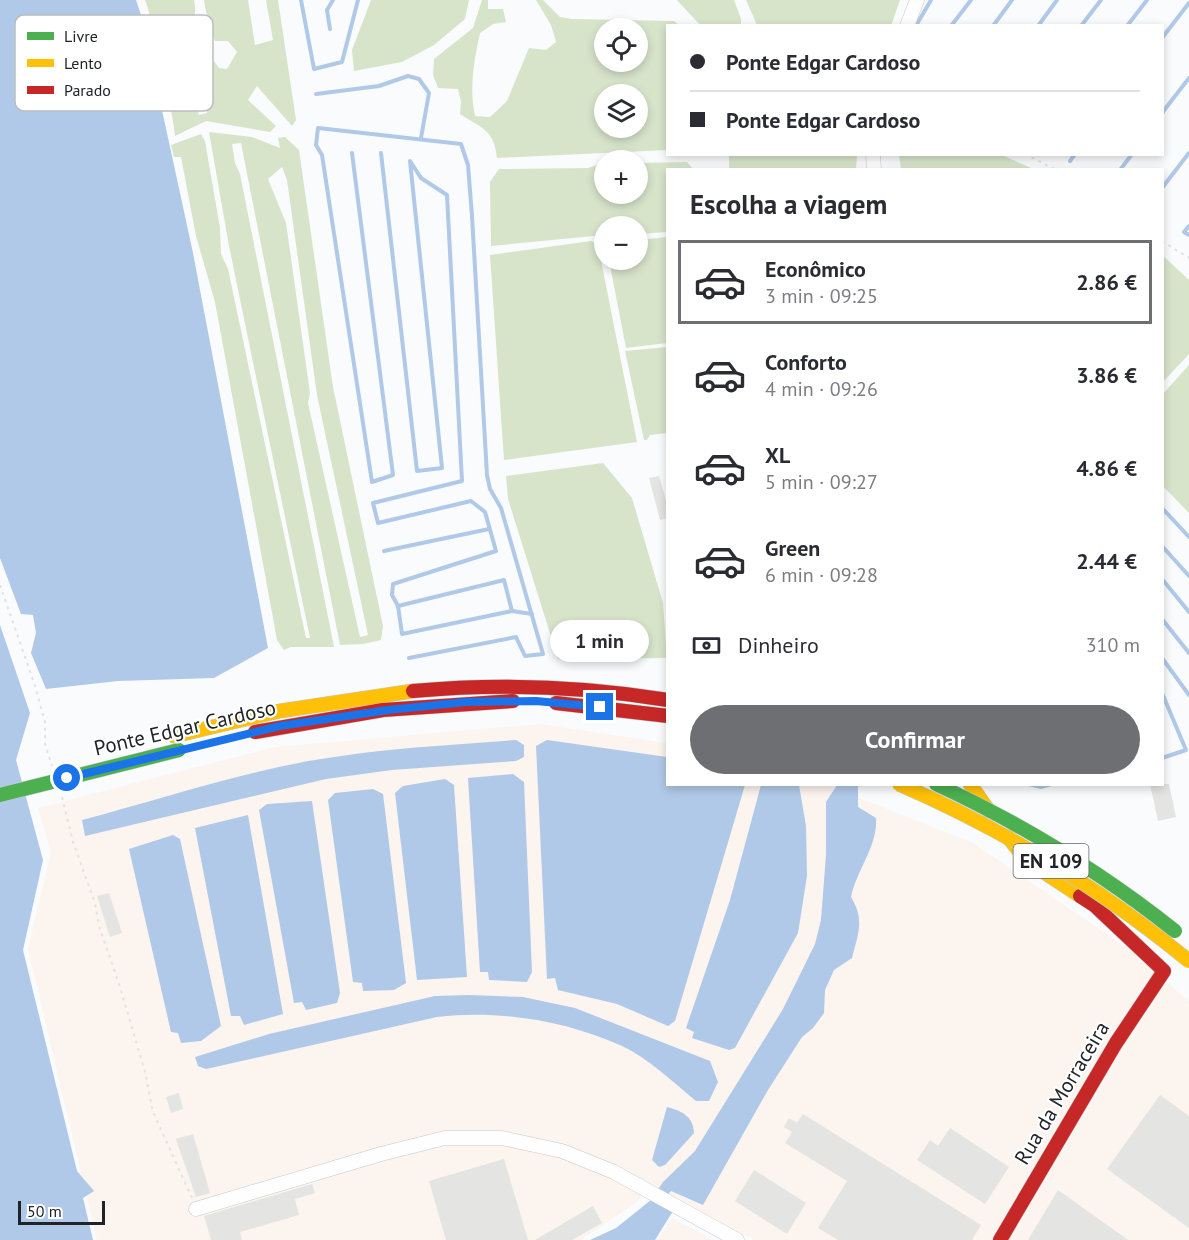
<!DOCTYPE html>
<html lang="pt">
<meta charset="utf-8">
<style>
:root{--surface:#fff;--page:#f2f2f3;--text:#2b2b33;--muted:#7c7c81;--line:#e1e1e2;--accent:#6d6f72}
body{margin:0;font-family:"PT Sans",sans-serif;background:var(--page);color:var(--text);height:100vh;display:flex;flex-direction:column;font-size:22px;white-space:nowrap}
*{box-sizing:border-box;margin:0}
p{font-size:20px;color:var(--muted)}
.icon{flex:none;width:33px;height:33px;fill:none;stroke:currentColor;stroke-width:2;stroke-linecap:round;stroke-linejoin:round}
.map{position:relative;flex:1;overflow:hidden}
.sheet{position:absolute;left:666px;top:168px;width:498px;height:618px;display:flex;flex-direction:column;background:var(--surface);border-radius:0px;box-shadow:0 3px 9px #0003}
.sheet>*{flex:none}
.guide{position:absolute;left:666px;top:24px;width:498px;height:132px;border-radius:0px;box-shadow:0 3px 9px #0003;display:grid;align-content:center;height:132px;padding:0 24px;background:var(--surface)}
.fabs{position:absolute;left:594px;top:18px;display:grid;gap:12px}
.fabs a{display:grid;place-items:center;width:54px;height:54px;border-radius:50%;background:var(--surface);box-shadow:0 3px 9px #0003;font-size:30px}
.scale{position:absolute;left:18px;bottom:15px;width:87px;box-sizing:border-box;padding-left:6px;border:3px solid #212427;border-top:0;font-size:16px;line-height:21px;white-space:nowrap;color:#212427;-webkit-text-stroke:4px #fff;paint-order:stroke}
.end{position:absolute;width:27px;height:27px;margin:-14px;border:8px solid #1a73e8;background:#fff;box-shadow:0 0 0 3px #fff}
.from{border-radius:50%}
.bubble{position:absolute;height:42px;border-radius:21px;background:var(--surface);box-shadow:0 3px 9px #0003;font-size:20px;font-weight:700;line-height:42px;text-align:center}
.guide b{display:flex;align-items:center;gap:21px;height:57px;font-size:22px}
.guide b+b{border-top:2px solid var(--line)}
.guide i{width:15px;height:15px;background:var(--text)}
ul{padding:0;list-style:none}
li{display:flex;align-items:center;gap:18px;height:84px;margin:0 12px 9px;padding:0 12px;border:3px solid transparent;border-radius:0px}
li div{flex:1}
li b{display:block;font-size:22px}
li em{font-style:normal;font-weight:700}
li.selected{border-color:var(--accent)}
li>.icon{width:54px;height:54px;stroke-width:1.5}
h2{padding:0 24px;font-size:27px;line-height:72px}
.pay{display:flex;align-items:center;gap:15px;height:66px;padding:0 24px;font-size:22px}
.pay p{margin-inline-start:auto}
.button{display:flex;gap:12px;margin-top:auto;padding:12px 24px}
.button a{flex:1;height:69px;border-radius:36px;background:var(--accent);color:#fff;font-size:24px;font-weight:700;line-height:69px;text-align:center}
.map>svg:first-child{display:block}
.industrial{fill:#fcf4ee}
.green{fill:#d7e4ca;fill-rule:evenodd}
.water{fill:#b0c9e8}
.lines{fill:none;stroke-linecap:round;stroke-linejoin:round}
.stream{stroke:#b0c9e8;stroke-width:4}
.building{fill:#e4e4e2}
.street-casing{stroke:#c6c8c9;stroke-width:15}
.slow-casing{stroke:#c6c8c9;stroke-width:15}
.jam-casing{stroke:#c6c8c9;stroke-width:15}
.path{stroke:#e2e3e3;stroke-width:2;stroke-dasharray:3 4.5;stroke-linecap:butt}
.street{stroke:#fefeff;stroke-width:14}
.slow{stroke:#ffc107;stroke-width:14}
.jam{stroke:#c62828;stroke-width:14}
.fast-bridge-casing{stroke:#c6c8c9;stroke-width:15;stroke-linecap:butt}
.slow-bridge-casing{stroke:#c6c8c9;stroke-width:15;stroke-linecap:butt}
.fast-bridge{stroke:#4caf50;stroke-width:14}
.slow-bridge{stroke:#ffc107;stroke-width:14}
.route{stroke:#1a73e8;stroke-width:8}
.labels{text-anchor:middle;stroke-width:4.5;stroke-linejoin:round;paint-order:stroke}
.shield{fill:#fff;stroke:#646668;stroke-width:1.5}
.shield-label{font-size:20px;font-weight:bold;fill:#212427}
.street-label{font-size:21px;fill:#212427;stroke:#fff}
.key{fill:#fff;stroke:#bcbdbe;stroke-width:1.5}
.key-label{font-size:16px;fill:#212427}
</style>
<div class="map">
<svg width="1189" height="1240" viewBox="0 0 1189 1240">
<rect width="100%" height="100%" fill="#fafbfc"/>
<g class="industrial">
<polygon points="539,724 667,743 668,784 826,785 973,843 1139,956 1189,1002 1189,1240 754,1240 649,1186 638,1201 581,1240 97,1240 28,949 51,852 38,808 275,747"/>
<polygon points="672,1218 714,1240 658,1240"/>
</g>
<g class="green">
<path d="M145 0H194C197 15 194 21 184 33V50L199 115 207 113 194 43 200 42 219 68 227 69 237 52 228 41H215L209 27 204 0H248L255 45 273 40 266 0H278L296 120 292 126 257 86 248 100 276 126 270 132 206 121 175 136C172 107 164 78 156 50 151 33 152 17 145 0Z"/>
<polygon points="371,0 469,0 465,19 434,45 402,62 354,71 352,50"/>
<path d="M482 0H488V9H503L506 22 493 24 480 33C474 61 469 88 475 116L490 117 507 101 529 48 546 50 556 42 551 25 536 0H543L560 17 572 19 674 21 679 25 668 26 667 150 497 158C494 129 481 128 460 114L461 102 458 89 438 88 433 75 434 59 473 28ZM604 28H638V62H604ZM604 94H638V128H604Z"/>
<polygon points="677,0 734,0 741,19 741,25 700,25"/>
<polygon points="746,0 900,0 891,26 757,25"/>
<path d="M209 132 252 137 280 148 278 138 285 137 299 150 333 387 383 626 381 640 363 644 340 645 241 143 232 144 235 163 240 174 334 647H291L284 650 277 640 215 302 196 236 181 157H174L171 145 201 134 205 141 220 228 221 254 228 269 306 638H310L229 246ZM282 167 287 180 317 395 368 635 360 637 308 403 310 393 286 223 268 179Z"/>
<polygon points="729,155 857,155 856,169 729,169"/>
<polygon points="899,155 1002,155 1033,169 901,169"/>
<polygon points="687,162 693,169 668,170 667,232 638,234 638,226 604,226 604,235 491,246 490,182 499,169 588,168 604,163 604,194 638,194 638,163"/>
<polygon points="667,237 667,343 626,348 609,260 638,260 638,240"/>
<polygon points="591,241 598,245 637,442 504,460 490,255"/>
<polygon points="1162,255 1189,280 1189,354 1163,382"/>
<polygon points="667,347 667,433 650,435 647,440 644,440 625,351"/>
<polygon points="1189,365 1189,513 1162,485 1163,394"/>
<polygon points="603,463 632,498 663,603 667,658 558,659 508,499 506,476"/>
</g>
<g class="water">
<polygon points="0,0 136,0 142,18 193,253 268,648 214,678 118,681 46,689 31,653 36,633 33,615 21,614 0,558"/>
<polygon points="0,625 30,713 16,760 43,860 23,950 77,1171 94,1191 83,1198 93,1240 0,1240"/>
<path d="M516 740 524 745V757L516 761 392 770 326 779 85 836 82 820C161 799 240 772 321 759 386 748 451 745 516 740Z"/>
<polygon points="547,740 667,757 668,784 745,785 675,1021 668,1026 617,1004 558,990 555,978 547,979 536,746"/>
<polygon points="513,774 524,782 532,972 527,982 489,980 488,972 480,972 468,778"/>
<polygon points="445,779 454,785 467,977 417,980 395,793 403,786"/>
<polygon points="761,785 799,785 806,826 807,876 798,933 735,1048 729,1050 692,1038 694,1032 686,1028 730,900"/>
<path d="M837 785H858V807L876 818C878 846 857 869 851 897 865 920 858 934 852 958L834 970 825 990 824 1013 813 1028 802 1037 768 1090 703 1205 671 1191 660 1204 673 1211 655 1240H590L616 1228 651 1200 663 1182 695 1151 783 1009 815 944 821 920 826 855V802Z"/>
<polygon points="373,789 383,794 406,983 394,990 363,991 362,983 353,982 328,800 335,793"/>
<polygon points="312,801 340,993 337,1003 306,1010 302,1002 294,1003 259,810 267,804"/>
<polygon points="248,815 283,1014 244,1025 240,1016 231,1016 195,828"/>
<polygon points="173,835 180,839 221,1026 201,1041 181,1043 178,1033 171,1032 129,849"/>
<path d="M469 995 523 997 575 1008 710 1061 718 1082 709 1101H696C673 1082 648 1058 622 1046 564 1020 499 1010 437 1017L206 1069 198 1066 195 1057 269 1034 435 996Z"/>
<path d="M667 1107C682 1111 693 1116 694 1133L665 1165 659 1167 652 1160Z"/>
</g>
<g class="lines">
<g class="stream">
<polyline points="301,0 314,69 342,62 358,0"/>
<polyline points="917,24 931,0"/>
<polyline points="951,26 971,0"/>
<polyline points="993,26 1012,0"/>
<polyline points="1038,26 1057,0"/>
<polyline points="1081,26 1101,0"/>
<polyline points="1127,26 1147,0"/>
<polyline points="330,29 327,10 333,0"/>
<polyline points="1162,38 1189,3"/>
<polyline points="316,94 379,86 408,76 419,79 429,93 421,138"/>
<polyline points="1162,113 1189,78"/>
<polyline points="352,153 393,475 372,482 322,155 316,145 318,128 461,144 468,165 472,216 487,475 490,489 501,508 543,654 525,656 516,637 409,658"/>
<polyline points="381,153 417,471 442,468 410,161 421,178 447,195 462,481 373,503 378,523 471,501 485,512 496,551 393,584 392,595 398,606 504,580 512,611"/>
<polyline points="1070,161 1075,154"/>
<polyline points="1120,170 1132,154"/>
<polyline points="1162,188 1189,153"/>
<polyline points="1189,226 1184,232 1189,235"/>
<polyline points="1162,508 1189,537"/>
<polyline points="1162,546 1189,576"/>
<polyline points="384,551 489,529"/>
<polyline points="1162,579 1189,612"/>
<polyline points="398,606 402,634 512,611 532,614"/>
<polyline points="1162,619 1189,653"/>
<polyline points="1162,658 1189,695"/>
<polyline points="1162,693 1186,750 1162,758"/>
<polyline points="1029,784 1041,787 1051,784"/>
</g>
</g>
<g class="building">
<polygon points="659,476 668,507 668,518 660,520 649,478"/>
<polygon points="1150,784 1169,784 1176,817 1158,821"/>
<polygon points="109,893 122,933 110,937 97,896"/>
<polygon points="179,1093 183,1109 171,1113 166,1097"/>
<polygon points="1160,1095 1189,1116 1189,1228 1107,1169"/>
<polygon points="803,1114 981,1225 972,1240 838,1240 818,1228 847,1181 785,1143 792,1132 784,1127 789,1118 797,1123"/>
<polygon points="950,1128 1009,1167 985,1204 917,1160 930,1140 938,1146"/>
<polygon points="193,1134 210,1193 196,1197 176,1139"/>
<polygon points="504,1159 528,1240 446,1240 429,1181"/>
<polygon points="754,1170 806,1203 787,1234 735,1201"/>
<polygon points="312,1184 315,1193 295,1199 299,1215 240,1232 242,1240 211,1240 204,1216"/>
<polygon points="1058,1190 1128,1240 1028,1240"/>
<polygon points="593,1206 602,1223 572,1240 535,1240"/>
</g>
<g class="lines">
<defs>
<g id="street">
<polyline points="907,26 917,0"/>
<polyline points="873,154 874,170"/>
<polyline points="196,1209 381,1154 445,1138 502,1138 562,1151 614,1172 737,1240"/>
</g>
<g id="slow">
<polyline points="174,736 280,711 413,691"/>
<polyline points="970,784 989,811"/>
<polyline points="1008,837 1027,861 1080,896"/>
</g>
<g id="jam">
<path d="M413 691C499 683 583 686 668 700"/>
<polyline points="556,703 668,716"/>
<polyline points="255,732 383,710 513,701"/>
<polyline points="1000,1240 1116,1043 1164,971 1094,905 1080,896"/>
</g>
</defs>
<use href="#street" class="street-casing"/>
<use href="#slow" class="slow-casing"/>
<use href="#jam" class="jam-casing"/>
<g class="path">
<polyline points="1025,154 1056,170"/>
<polyline points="1162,241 1189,258"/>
<polyline points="0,585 35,686 45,722 45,744 52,766"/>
<polyline points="62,797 73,842 95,903 99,926 120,987 145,1072 153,1112 192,1198"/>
</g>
<use href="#street" class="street"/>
<use href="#slow" class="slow"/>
<use href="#jam" class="jam"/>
<defs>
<g id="fast-bridge">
<path d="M936 784C1022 824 1101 872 1175 931"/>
<polyline points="0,795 179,750"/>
</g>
<path id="slow-bridge" d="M899 784C1005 830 1100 888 1189 961"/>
</defs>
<use href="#fast-bridge" class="fast-bridge-casing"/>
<use href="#slow-bridge" class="slow-bridge-casing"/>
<use href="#fast-bridge" class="fast-bridge"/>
<use href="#slow-bridge" class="slow-bridge"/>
</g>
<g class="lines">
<polyline class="route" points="67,778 280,726 388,710 466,702 536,701 600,707"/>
</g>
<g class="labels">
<rect class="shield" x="1013.5" y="844" width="75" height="34" rx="4.5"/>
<g class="shield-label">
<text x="1051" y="868">EN 109</text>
</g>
<g class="street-label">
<text transform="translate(185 728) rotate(-13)" y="7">Ponte Edgar Cardoso</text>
<text transform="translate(1062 1093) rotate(-59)" y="7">Rua da Morraceira</text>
</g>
</g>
<rect x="15" y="15" width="198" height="96" rx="9" class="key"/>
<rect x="27" y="32" width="27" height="8" fill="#4caf50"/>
<rect x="27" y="59" width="27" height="8" fill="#ffc107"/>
<rect x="27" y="86" width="27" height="8" fill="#c62828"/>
<g class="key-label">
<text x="64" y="42">Livre</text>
<text x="64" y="69">Lento</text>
<text x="64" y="96">Parado</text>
</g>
</svg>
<div class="fabs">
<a><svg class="icon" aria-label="locate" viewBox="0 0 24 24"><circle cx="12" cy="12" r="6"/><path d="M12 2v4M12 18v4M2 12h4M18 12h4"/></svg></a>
<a><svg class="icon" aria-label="layers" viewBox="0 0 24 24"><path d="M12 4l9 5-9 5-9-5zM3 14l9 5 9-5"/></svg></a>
<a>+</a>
<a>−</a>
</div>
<div class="scale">50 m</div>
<i class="end from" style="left:67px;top:778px"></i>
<i class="end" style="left:600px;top:707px"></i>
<div class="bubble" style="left:550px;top:620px;width:99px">1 min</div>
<div class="guide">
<b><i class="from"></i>Ponte Edgar Cardoso</b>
<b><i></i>Ponte Edgar Cardoso</b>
</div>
<section class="sheet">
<h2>Escolha a viagem</h2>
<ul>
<li class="selected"><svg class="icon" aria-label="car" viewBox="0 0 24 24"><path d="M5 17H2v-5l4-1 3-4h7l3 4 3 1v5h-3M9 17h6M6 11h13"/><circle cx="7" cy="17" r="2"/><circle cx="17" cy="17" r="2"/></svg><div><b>Econômico</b><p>3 min · 09:25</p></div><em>2.86 €</em></li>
<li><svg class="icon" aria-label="car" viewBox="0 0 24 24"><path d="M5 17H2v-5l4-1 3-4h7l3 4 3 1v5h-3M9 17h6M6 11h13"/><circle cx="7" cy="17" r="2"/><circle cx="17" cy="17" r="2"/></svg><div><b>Conforto</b><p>4 min · 09:26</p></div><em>3.86 €</em></li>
<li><svg class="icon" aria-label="car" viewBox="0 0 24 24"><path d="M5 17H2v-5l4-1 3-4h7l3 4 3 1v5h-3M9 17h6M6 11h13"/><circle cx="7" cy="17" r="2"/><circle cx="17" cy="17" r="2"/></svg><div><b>XL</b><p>5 min · 09:27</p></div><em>4.86 €</em></li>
<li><svg class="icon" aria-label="car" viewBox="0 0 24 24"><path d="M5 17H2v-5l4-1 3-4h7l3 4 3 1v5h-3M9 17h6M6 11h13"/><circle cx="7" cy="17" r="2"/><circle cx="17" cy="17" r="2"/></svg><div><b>Green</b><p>6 min · 09:28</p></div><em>2.44 €</em></li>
</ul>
<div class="pay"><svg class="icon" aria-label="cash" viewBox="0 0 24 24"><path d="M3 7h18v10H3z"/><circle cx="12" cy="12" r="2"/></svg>Dinheiro<p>310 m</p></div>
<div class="button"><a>Confirmar</a></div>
</section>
</div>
